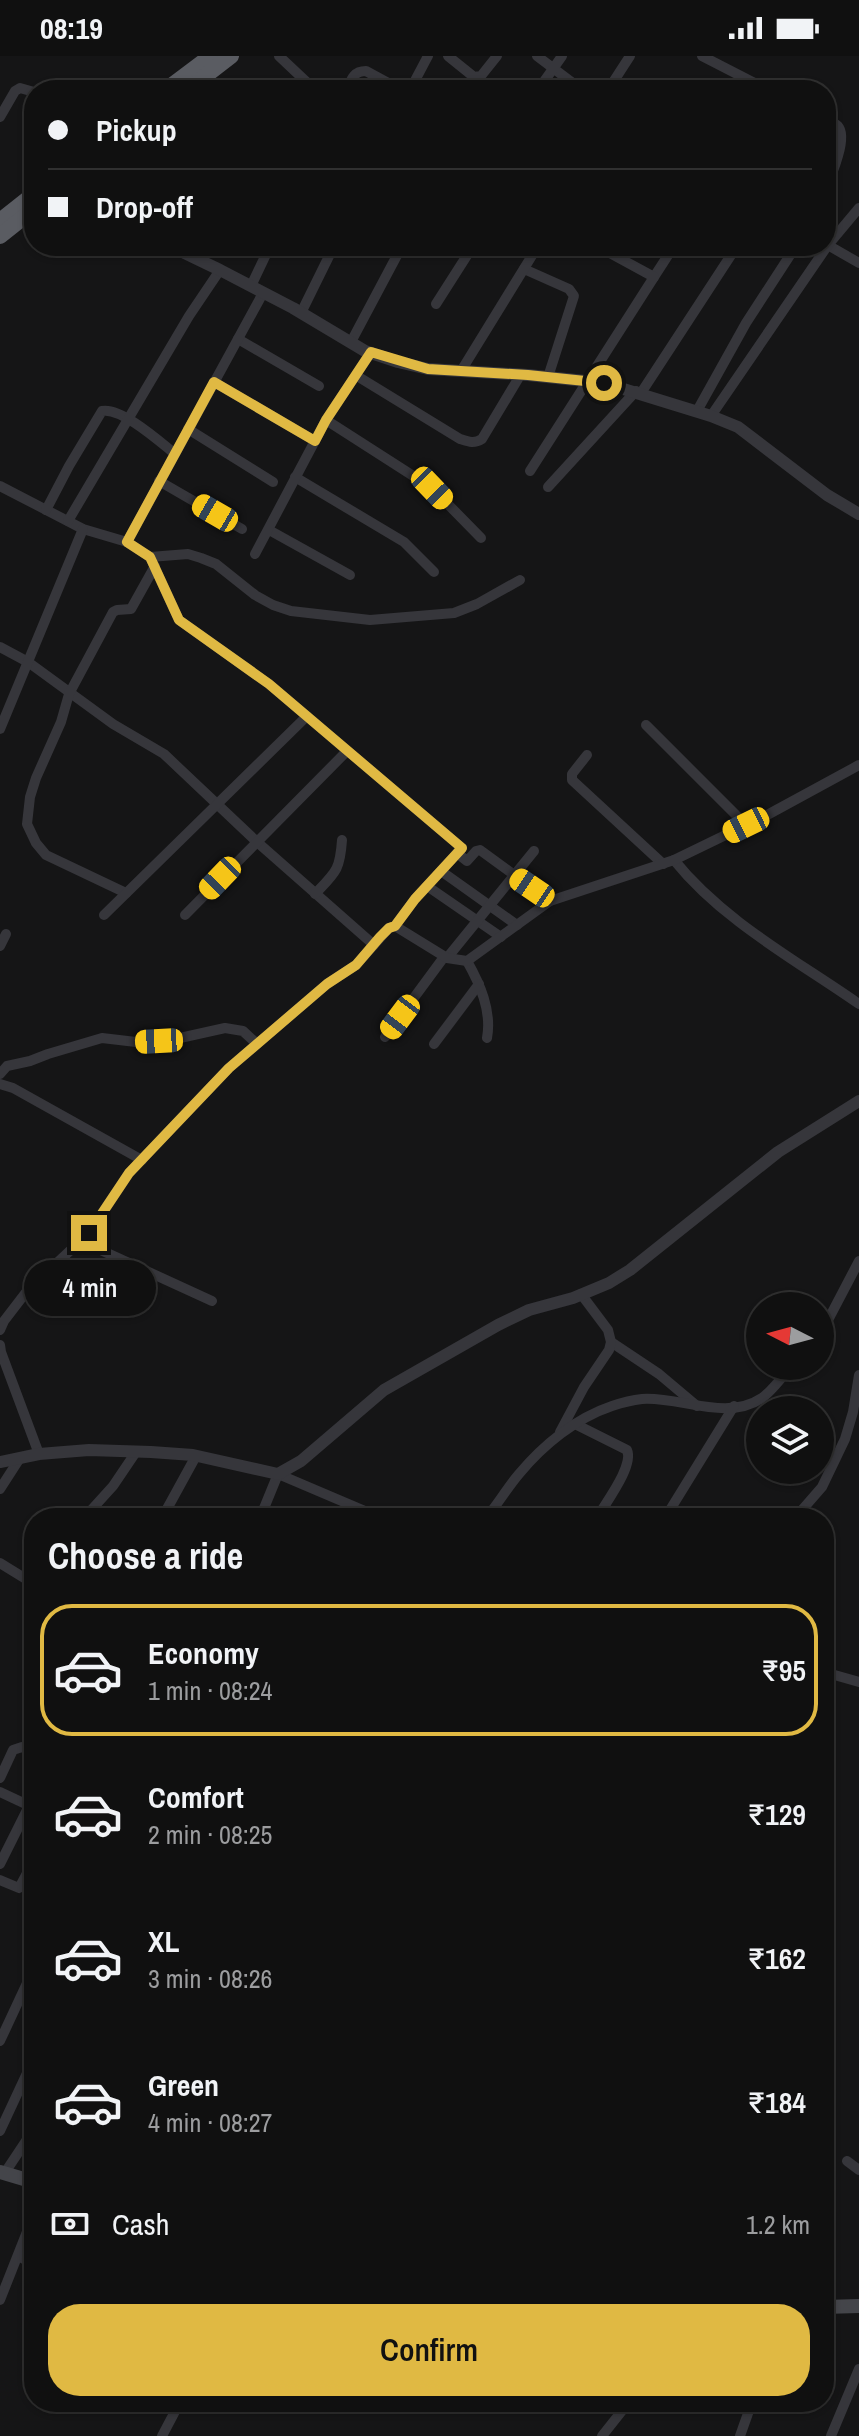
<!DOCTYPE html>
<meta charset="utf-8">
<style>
:root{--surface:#101010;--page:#191919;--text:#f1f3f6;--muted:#9c9d9f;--line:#303030;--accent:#e0b943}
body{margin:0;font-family:"Archivo Narrow",sans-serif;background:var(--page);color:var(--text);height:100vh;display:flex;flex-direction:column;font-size:30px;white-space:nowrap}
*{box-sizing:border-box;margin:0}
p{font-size:26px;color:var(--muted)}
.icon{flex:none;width:44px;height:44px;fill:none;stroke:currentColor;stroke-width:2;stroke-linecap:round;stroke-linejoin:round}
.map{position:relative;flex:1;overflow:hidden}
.sheet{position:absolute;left:24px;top:1452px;width:810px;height:904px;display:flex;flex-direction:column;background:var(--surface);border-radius:32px;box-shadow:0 2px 6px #0004,0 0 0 2px var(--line)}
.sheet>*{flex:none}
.hud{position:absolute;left:24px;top:24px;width:812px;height:176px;border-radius:32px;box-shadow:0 2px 6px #0004,0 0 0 2px var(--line);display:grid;align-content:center;height:176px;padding:0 24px;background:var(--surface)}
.needle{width:52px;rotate:276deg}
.buttons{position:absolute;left:746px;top:1236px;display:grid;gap:16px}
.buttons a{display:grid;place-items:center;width:88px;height:88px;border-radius:50%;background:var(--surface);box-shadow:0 2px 6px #0004,0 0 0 2px var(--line);font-size:40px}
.end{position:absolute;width:36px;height:36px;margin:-18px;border:10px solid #e0b943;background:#111;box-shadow:0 0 0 4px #111}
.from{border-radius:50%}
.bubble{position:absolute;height:56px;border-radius:28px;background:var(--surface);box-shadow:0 2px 6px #0004,0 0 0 2px var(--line);font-size:26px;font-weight:600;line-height:56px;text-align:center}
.car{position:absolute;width:24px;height:48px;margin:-24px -12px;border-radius:10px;box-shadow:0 0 6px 2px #0007;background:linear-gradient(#f5c518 24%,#345 0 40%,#f5c518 0 76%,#345 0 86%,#f5c518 0)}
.hud b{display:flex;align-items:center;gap:28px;height:76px;font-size:30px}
.hud b+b{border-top:2px solid var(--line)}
.hud i{width:20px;height:20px;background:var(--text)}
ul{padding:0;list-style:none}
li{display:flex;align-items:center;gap:24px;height:132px;margin:0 16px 12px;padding:0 8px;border:4px solid transparent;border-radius:32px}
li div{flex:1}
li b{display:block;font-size:30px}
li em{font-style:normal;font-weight:600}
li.selected{border-color:var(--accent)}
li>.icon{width:72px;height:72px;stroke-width:1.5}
h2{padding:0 24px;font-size:36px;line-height:96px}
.pay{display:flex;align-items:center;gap:20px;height:88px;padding:0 24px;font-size:30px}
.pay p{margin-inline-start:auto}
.button{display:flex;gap:16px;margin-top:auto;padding:16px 24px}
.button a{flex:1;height:92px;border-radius:32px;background:var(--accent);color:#111;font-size:32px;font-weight:600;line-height:92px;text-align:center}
.status{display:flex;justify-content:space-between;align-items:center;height:56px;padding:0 40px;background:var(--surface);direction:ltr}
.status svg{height:22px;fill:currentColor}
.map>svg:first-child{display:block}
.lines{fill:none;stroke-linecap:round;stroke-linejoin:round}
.minor{stroke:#36363b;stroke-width:10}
.tertiary{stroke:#36363b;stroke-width:12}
.secondary{stroke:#44454a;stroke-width:14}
.trunk{stroke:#5a5c62;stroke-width:16}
.route{stroke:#e0b943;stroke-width:10}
</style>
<div class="status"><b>08:19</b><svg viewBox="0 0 49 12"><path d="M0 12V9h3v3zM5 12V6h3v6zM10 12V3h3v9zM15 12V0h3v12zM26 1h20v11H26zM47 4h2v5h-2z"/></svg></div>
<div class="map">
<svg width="859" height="2380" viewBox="0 0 859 2380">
<rect width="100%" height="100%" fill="#151516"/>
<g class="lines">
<g class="minor">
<polyline points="279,0 315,34"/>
<polyline points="448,0 474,21 481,20 497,0"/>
<polyline points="537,0 582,34"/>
<polyline points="702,0 768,34"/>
<path d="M347 34C351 24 353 15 366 15L401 34"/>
<polyline points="410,34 428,0"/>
<polyline points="538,34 562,0"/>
<polyline points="608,34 630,0"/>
<polyline points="0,61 15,35 20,32 34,36"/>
<path d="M826 63C830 65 835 67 838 70 848 81 832 119 826 130"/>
<polyline points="826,188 859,207"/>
<polyline points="524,213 569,233 574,240 548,321"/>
<polyline points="654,221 674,190"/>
<polyline points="251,230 270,190"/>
<polyline points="436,248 473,190"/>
<polyline points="301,257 334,190"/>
<polyline points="238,283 319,330"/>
<polyline points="351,286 402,190"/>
<polyline points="461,315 533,198 533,190"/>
<path d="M357 320 460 383C469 386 474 388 482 383L521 318"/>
<polyline points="214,326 315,385"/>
<polyline points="641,337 737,190"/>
<polyline points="697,355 746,267 796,190"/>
<polyline points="711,360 828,189 859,152"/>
<polyline points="326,364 432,432 481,482"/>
<polyline points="188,373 273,426"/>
<polyline points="530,415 654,221 597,190"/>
<polyline points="295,421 404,486 434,516"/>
<polyline points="159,425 242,473"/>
<polyline points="0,430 83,473 127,486 263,237"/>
<polyline points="548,431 636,335"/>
<path d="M46 454 69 410 102 355C121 351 159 385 174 397"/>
<polyline points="68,465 189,260 220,214"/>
<polyline points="269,474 350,519"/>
<polyline points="127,486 150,501 179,564 269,628 462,792 415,843 395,870"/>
<polyline points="255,498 326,364 371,296"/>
<polyline points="150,501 188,498 201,502 216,508 255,539 273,549 291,555 370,564 454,557 477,548 520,524"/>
<polyline points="0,591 28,606 113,668 164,698 256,785 374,889"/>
<polyline points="646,669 746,769"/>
<polyline points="0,673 83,473"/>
<polyline points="587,699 572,718 572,724 663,808"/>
<polyline points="457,797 467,805 476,795 480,794 550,845"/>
<path d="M674 804C723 865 796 904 859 948"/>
<polyline points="441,815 517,869"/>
<polyline points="427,830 501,881"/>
<polyline points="126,837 46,799 36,787 27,768 30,741 36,722 61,666 69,638 113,556 117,554 131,553 155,510"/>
<path d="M315 838C336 816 340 814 342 784"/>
<polyline points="104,859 307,660"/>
<polyline points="185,859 347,695"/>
<polyline points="0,890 6,878"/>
<polyline points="447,902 534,795"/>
<path d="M467 905C480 928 492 955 487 982"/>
<polyline points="385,981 444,901"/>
<polyline points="434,988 479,928"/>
<polyline points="0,1018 7,1010 30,1005 48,998 102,982 136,986 159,985 180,982 225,972 243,975 256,987"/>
<polyline points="0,1028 13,1032 142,1104"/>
<polyline points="81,1185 212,1245"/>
<polyline points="0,1274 4,1265 27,1235 89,1177 129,1117 229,1012 327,928 356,909 389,872 395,870 447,902 467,905 550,845 674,804 769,758 859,709"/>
<polyline points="820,1275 826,1268 859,1205"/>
<polyline points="611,1286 659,1318 697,1350"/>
<polyline points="0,1289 1,1296 39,1398"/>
<path d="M575 1368 627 1394C634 1410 606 1446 597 1462"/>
<polyline points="560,1376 584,1331 609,1294 611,1286 608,1274 581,1238"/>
<polyline points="0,1433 20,1402"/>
<polyline points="84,1462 113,1430 136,1396"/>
<polyline points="162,1462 196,1400"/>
<polyline points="260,1462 278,1418 365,1455 388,1462"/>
<path d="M486 1462C498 1448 507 1432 519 1418 543 1389 576 1362 612 1350 621 1347 633 1344 642 1343 680 1340 726 1366 762 1342 773 1334 783 1320 791 1310"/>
<polyline points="665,1462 734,1350"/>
<polyline points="795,1462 822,1431 845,1383 853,1356 859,1319"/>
<polyline points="0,1507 34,1528"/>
<polyline points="824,1616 859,1626"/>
<polyline points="0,1722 13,1694 22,1691 34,1697"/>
<polyline points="0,1736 32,1751"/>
<polyline points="0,1808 34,1740"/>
<polyline points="0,1824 19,1832 34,1804"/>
<polyline points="0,1985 34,1912"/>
<polyline points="0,2075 34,2002"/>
<polyline points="847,2105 859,2114"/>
<polyline points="4,2118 34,2073"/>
<polyline points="18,2200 34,2208"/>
<polyline points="824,2208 824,2216"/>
<polyline points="0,2244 34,2158"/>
<polyline points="162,2380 180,2346"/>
<polyline points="602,2380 629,2346"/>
<polyline points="740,2380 752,2346"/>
<polyline points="831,2380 859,2313"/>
</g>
<g class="tertiary">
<polyline points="170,190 220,214 293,252 365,295 398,306 428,313 528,319 604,327 711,360 738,371 827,439 859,458"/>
<polyline points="0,1406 39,1398 89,1394 151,1396 193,1399 278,1418 301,1405 384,1334 498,1269 529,1254 573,1242 609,1227 630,1214 778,1096 859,1045"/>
</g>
<g class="secondary">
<polyline points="0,2116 34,2126"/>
<polyline points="824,2251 859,2250"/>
</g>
<g class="trunk">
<polyline points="166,34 211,0"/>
<polyline points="187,34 231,0"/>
<polyline points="0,165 34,138"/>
<polyline points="0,180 34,153"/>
</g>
</g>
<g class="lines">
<polyline class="route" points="89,1177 129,1117 229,1012 327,928 356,909 380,881 389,872 395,870 415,843 462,792 269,628 179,564 150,501 127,486 214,326 315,385 326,364 371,296 428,313 528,319 604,327"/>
</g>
</svg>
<div class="buttons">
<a><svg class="needle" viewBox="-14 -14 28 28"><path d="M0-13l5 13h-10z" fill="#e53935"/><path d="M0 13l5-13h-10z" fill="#9c9d9f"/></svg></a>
<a><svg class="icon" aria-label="layers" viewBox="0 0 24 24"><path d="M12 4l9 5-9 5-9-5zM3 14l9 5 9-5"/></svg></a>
</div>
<i class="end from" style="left:604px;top:327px"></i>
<i class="end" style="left:89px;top:1177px"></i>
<div class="bubble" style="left:24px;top:1204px;width:132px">4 min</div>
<i class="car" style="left:432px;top:432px;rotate:136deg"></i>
<i class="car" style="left:215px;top:457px;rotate:300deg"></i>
<i class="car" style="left:746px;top:769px;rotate:244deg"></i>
<i class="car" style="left:220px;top:822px;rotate:224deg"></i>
<i class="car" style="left:532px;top:832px;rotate:304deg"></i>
<i class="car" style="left:400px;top:961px;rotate:217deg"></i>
<i class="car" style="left:159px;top:985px;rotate:267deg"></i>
<div class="hud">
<b><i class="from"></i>Pickup</b>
<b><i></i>Drop-off</b>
</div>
<section class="sheet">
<h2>Choose a ride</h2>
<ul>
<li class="selected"><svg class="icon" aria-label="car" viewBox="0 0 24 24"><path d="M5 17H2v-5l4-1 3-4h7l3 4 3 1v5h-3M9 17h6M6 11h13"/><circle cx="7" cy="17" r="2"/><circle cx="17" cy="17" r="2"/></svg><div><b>Economy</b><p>1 min · 08:24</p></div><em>₹95</em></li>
<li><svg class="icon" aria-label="car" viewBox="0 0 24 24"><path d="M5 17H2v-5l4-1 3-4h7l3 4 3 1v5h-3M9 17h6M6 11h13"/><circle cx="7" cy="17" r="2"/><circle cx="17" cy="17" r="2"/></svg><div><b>Comfort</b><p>2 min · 08:25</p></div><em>₹129</em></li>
<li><svg class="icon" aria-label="car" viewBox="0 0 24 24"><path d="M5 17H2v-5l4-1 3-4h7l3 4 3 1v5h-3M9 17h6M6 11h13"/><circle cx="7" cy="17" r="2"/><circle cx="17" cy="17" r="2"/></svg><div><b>XL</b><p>3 min · 08:26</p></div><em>₹162</em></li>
<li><svg class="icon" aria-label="car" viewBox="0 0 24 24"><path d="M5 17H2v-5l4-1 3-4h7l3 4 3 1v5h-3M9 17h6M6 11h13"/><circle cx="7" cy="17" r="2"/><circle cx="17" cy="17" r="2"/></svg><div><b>Green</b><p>4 min · 08:27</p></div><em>₹184</em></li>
</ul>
<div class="pay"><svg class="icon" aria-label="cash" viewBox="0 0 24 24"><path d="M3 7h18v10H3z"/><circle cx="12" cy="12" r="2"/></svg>Cash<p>1.2 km</p></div>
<div class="button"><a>Confirm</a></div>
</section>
</div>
